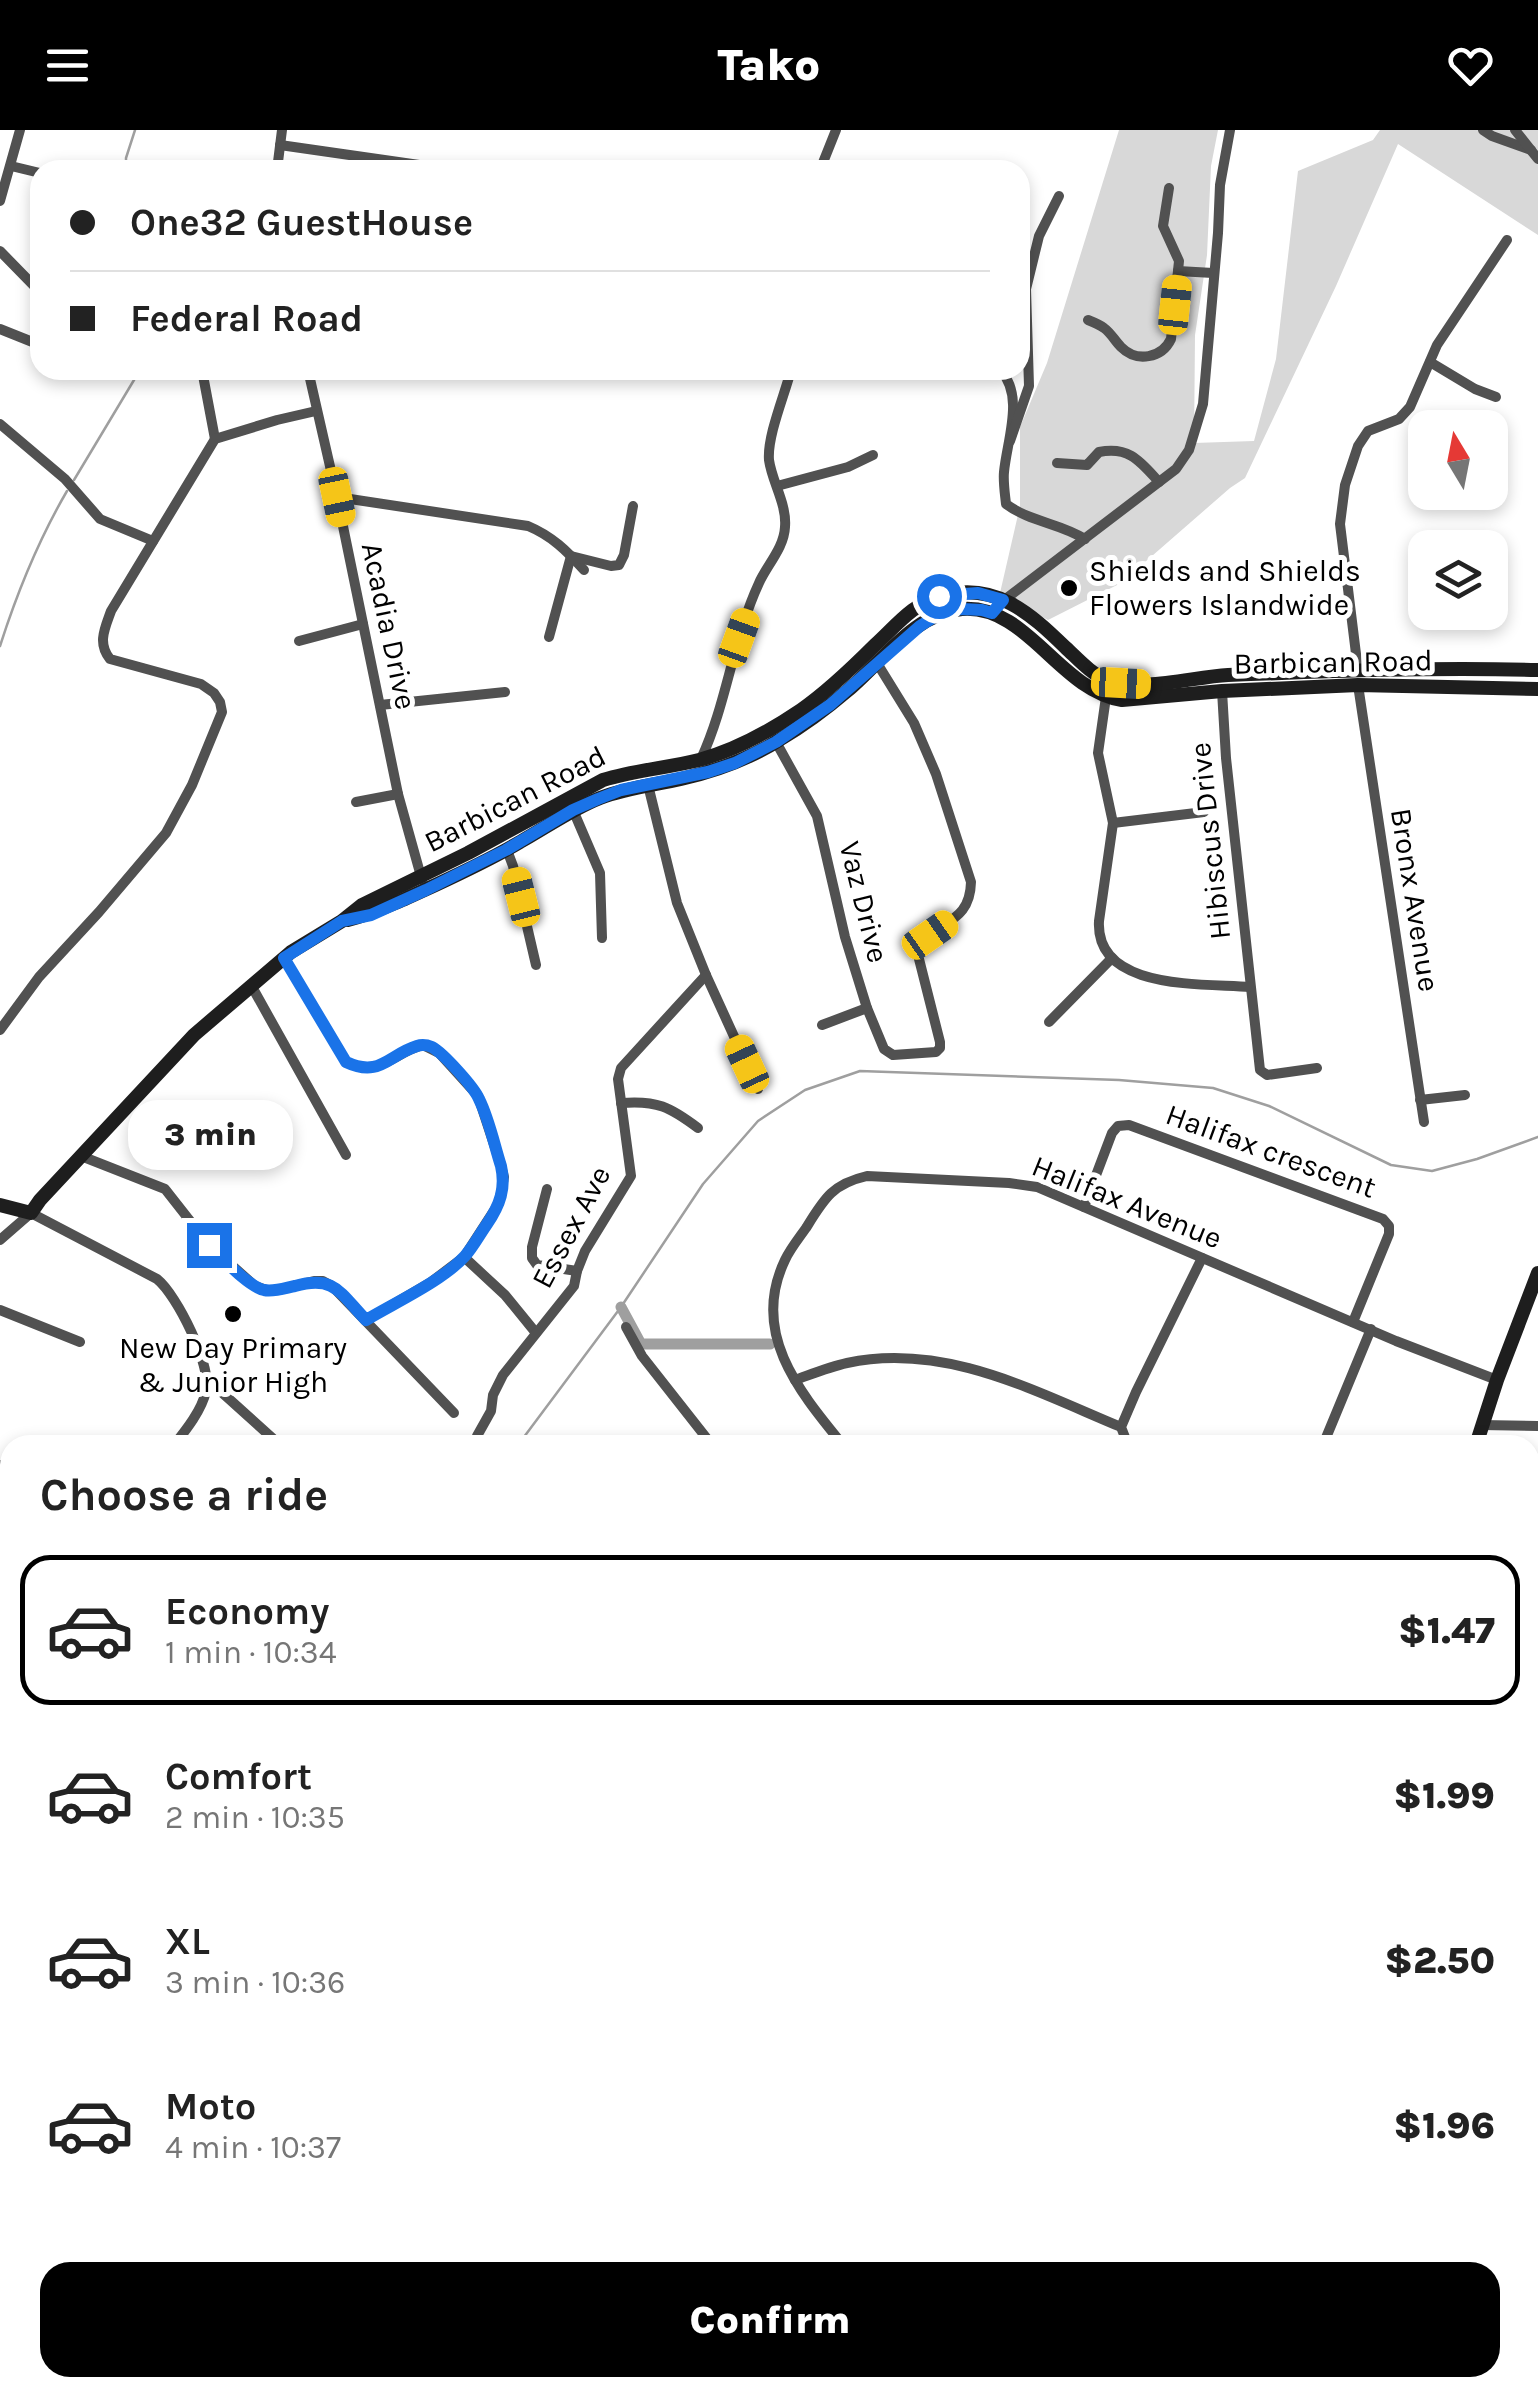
<!DOCTYPE html>
<meta charset="utf-8">
<style>
:root{--surface:#fff;--page:#f6f6f6;--text:#222;--muted:#767676;--line:#e0e0e0;--accent:#000}
body{margin:0;font-family:Karla,sans-serif;background:var(--page);color:var(--text);height:100vh;display:flex;flex-direction:column;font-size:38px;white-space:nowrap}
*{box-sizing:border-box;margin:0}
p{font-size:32px;color:var(--muted)}
.icon{flex:none;width:55px;height:55px;fill:none;stroke:currentColor;stroke-width:2;stroke-linecap:round;stroke-linejoin:round}
.map{position:relative;flex:1;overflow:hidden}
.sheet{position:absolute;left:0px;top:1305px;width:1540px;height:962px;display:flex;flex-direction:column;background:var(--surface);border-radius:30px 30px 0 0;box-shadow:0 5px 15px #0003}
.sheet>*{flex:none}
.banner{position:absolute;left:30px;top:30px;width:1000px;height:220px;border-radius:30px;box-shadow:0 5px 15px #0003;display:grid;align-content:center;height:220px;padding:0 40px;background:var(--surface)}
.needle{width:65px;rotate:350deg}
.controls{position:absolute;left:1408px;top:280px;display:grid;gap:20px}
.controls a{display:grid;place-items:center;width:100px;height:100px;border-radius:20px;background:var(--surface);box-shadow:0 5px 15px #0003;font-size:50px}
.end{position:absolute;width:45px;height:45px;margin:-22px;border:12px solid #1a73e8;background:#fff;box-shadow:0 0 0 5px #fff}
.from{border-radius:50%}
.bubble{position:absolute;height:70px;border-radius:30px;background:var(--surface);box-shadow:0 5px 15px #0003;font-size:32px;font-weight:800;line-height:70px;text-align:center}
.car{position:absolute;width:30px;height:60px;margin:-30px -15px;border-radius:12px;box-shadow:0 0 8px 2px #0007;background:linear-gradient(#f5c518 24%,#345 0 40%,#f5c518 0 76%,#345 0 86%,#f5c518 0)}
.banner b{display:flex;align-items:center;gap:35px;height:95px;font-size:38px}
.banner b+b{border-top:2px solid var(--line)}
.banner i{width:25px;height:25px;background:var(--text)}
ul{padding:0;list-style:none}
li{display:flex;align-items:center;gap:30px;height:150px;margin:0 20px 15px;padding:0 20px;border:5px solid transparent;border-radius:30px}
li div{flex:1}
li b{display:block;font-size:38px}
li em{font-style:normal;font-weight:800}
li.selected{border-color:var(--accent)}
li>.icon{width:90px;height:90px;stroke-width:1.5}
h2{padding:0 40px;font-size:45px;line-height:120px}
.action{display:flex;gap:20px;margin-top:auto;padding:20px 40px}
.action a{flex:1;height:115px;border-radius:30px;background:var(--accent);color:#fff;font-size:40px;font-weight:800;line-height:115px;text-align:center}
header{display:flex;justify-content:space-between;align-items:center;height:130px;padding:0 40px;background:var(--accent);color:#fff;font-size:45px;font-weight:800}
.map>svg:first-child{display:block}
.green{fill:#d8d8d8}
.lines{fill:none;stroke-linecap:round;stroke-linejoin:round}
.stream{stroke:#9f9f9f;stroke-width:2.5}
.canal{stroke:#9f9f9f;stroke-width:11}
.minor{stroke:#515151;stroke-width:10}
.secondary{stroke:#1e1e1e;stroke-width:14}
.route{stroke:#1a73e8;stroke-width:12}
.poi-dot{fill:#000;stroke:#fff;stroke-width:4}
.labels{text-anchor:middle;stroke-width:10;stroke-linejoin:round;paint-order:stroke}
.poi-label{font-size:30px;fill:#000;stroke:#fff;text-anchor:start}
.street-label{font-size:30px;fill:#000;stroke:#fff}
</style>
<header><svg class="icon" aria-label="menu" viewBox="0 0 24 24"><path d="M4 6h16M4 12h16M4 18h16"/></svg>Tako<svg class="icon" aria-label="heart" viewBox="0 0 24 24"><path d="M12 20l-8-8c-3-5 5-10 8-4 3-6 11-1 8 4z"/></svg></header>
<div class="map">
<svg width="1538" height="2266" viewBox="0 0 1538 2266">
<rect width="100%" height="100%" fill="#fff"/>
<g class="green">
<polygon points="1119,0 1218,0 1211,36 1207,125 1195,205 1194,313 1254,311 1276,229 1298,41 1373,10 1380,0 1538,0 1538,105 1398,14 1336,156 1245,348 1230,358 1121,453 1048,490 1000,463 1020,376 1020,297 1047,233"/>
<polygon points="201,2258 407,2258 402,2266 195,2266"/>
<polygon points="433,2258 1305,2258 1304,2266 436,2266"/>
</g>
<g class="lines">
<g class="stream">
<polyline points="126,40 126,28 135,0"/>
<polyline points="74,350 140,240"/>
<path d="M0 516C17 463 39 409 67 361"/>
<polyline points="518,1315 621,1177 703,1054 758,991 805,960 860,941 1119,950 1213,958 1269,976 1391,1035 1432,1041 1477,1029 1538,1007"/>
<polyline points="1530,1464 1538,1462"/>
</g>
<g class="canal">
<polyline points="621,1177 641,1214 770,1214"/>
<polyline points="1530,1566 1538,1566"/>
<polyline points="0,1761 10,1758"/>
</g>
<g class="minor">
<polyline points="1483,0 1492,6 1531,20"/>
<polyline points="1515,0 1538,29"/>
<polyline points="280,15 454,40"/>
<polyline points="11,36 40,43"/>
<polyline points="277,40 282,0"/>
<polyline points="820,40 836,0"/>
<polyline points="0,71 20,0"/>
<polyline points="0,121 40,162"/>
<polyline points="1178,141 1213,143"/>
<path d="M1088 190C1093 192 1100 195 1104 198 1111 203 1115 211 1121 217 1137 233 1162 228 1171 209L1179 131 1163 96 1169 58"/>
<polyline points="0,199 40,215"/>
<polyline points="1430,232 1475,259 1496,267"/>
<polyline points="202,240 215,309"/>
<polyline points="308,240 337,367 398,664 422,750"/>
<path d="M1000 240C1025 265 1007 310 1004 342 1003 352 1005 364 1006 374 1030 392 1060 393 1085 409"/>
<polyline points="0,294 65,349 100,389 153,411"/>
<polyline points="1010,311 1029,256 1026,159 1039,106 1059,66"/>
<path d="M1057 333 1087 335 1099 322C1129 316 1140 331 1159 352"/>
<polyline points="777,356 848,337 873,325"/>
<path d="M337 367 528 396C552 406 567 421 584 440"/>
<polyline points="999,474 1176,339 1189,320 1203,274 1218,103 1220,55 1230,0"/>
<polyline points="549,507 571,426 611,436 619,435 624,425 633,376"/>
<polyline points="299,511 363,494"/>
<polyline points="1358,540 1340,394 1345,355 1358,316 1368,301 1399,289 1410,277 1437,215 1507,110"/>
<polyline points="1358,555 1424,992"/>
<polyline points="1222,561 1226,628 1260,940 1267,945 1317,938"/>
<path d="M1106 567 1098 623 1113 693 1099 791C1095 861 1203 853 1250 857"/>
<polyline points="380,575 505,562"/>
<path d="M776 612 817 686 845 807 867 878 884 919 893 925 936 922 940 918V912L918 825C929 788 970 799 971 752L936 644 914 593 877 533"/>
<path d="M701 629C727 573 733 509 759 453 767 435 784 418 785 397 787 374 772 352 769 330 767 306 785 264 791 240"/>
<polyline points="648,655 677,773 706,845 758,959"/>
<polyline points="356,672 398,664"/>
<polyline points="573,680 600,743 602,808"/>
<polyline points="1113,693 1204,682"/>
<polyline points="507,720 513,736 536,835"/>
<path d="M284 828 346 932C380 948 393 923 423 915L439 923 478 966 501 1036 504 1047 499 1073 464 1127 431 1152 366 1190"/>
<polyline points="251,855 346,1025"/>
<polyline points="1049,892 1112,828"/>
<polyline points="822,895 867,878"/>
<path d="M0 900 39 847 99 782 166 703 192 655 222 582 220 572 214 563 201 554 110 529C97 513 105 498 111 481L215 309 277 290 316 281"/>
<polyline points="1420,970 1465,965"/>
<path d="M621 973C657 970 670 977 698 998"/>
<polyline points="81,1026 165,1059 209,1115 255,1156 269,1161 276,1160 314,1151 323,1151 332,1156 454,1283"/>
<polyline points="547,1059 532,1117 532,1128 537,1135 577,1141"/>
<polyline points="1084,1077 1112,1003 1118,996 1129,995 1383,1089 1389,1096 1389,1104 1353,1192"/>
<path d="M0 1110 31 1083 157 1149C177 1165 212 1236 206 1261 202 1280 186 1300 174 1315"/>
<polyline points="464,1127 505,1165 536,1203"/>
<polyline points="0,1180 80,1212"/>
<polyline points="626,1197 642,1226 712,1315"/>
<polyline points="208,1250 280,1315"/>
<path d="M795 1250C812 1244 829 1237 847 1233 944 1212 1034 1261 1121 1297"/>
<polyline points="1481,1295 1538,1296"/>
<polyline points="477,1306 491,1281 493,1265 503,1245 574,1156 577,1141 585,1121 631,1046 618,949 621,938 706,845"/>
<path d="M843 1315C799 1261 750 1203 785 1130 790 1119 799 1108 806 1098 824 1069 832 1054 867 1046L1009 1053 1037 1057 1396 1211 1497 1250"/>
<polyline points="1128,1315 1121,1297 1136,1262 1202,1128"/>
<polyline points="1323,1315 1371,1199"/>
<polyline points="0,1335 10,1339"/>
<polyline points="1530,1572 1538,1572"/>
<polyline points="0,1629 10,1630"/>
<polyline points="0,1777 10,1774"/>
<polyline points="1530,1779 1538,1779"/>
<polyline points="0,1952 10,1949"/>
<polyline points="1530,1998 1538,1998"/>
<polyline points="1537,2159 1538,2164"/>
<polyline points="1530,2223 1538,2222"/>
<polyline points="1465,2258 1467,2266"/>
<polyline points="1382,2266 1383,2258"/>
</g>
<g class="secondary">
<path d="M348 790C369 785 385 777 405 769 444 751 483 734 520 712 547 697 572 679 600 668 626 658 654 655 681 649 716 641 749 629 779 610 803 596 826 579 847 561 881 533 914 483 962 479 1027 474 1059 560 1122 570L1222 561 1358 555 1538 559"/>
<path d="M0 1075 31 1083 40 1070 194 905 291 822 342 791 362 775 468 723 603 650C635 640 667 638 699 630 736 620 770 601 801 580 827 562 852 538 875 515 895 497 913 473 941 466 995 451 1030 483 1066 518 1078 529 1091 544 1107 550 1142 562 1192 547 1228 545 1331 541 1435 537 1538 540"/>
<polyline points="1476,1315 1497,1250 1538,1143"/>
<polyline points="1311,2266 1312,2258"/>
</g>
</g>
<g class="lines">
<path class="route" d="M209 1115C222 1127 247 1156 264 1160 274 1162 285 1158 295 1156 335 1145 340 1163 366 1190 396 1172 442 1151 465 1126 473 1117 480 1104 487 1094 500 1075 506 1058 501 1036 494 1014 489 989 479 969 474 957 443 923 432 917 427 915 423 914 417 916 388 925 380 948 346 932L284 828 342 791 371 785 426 760 506 720 573 680 598 669 621 660 708 642 735 633 776 612 830 575 920 496 939 484 962 479 982 480 992 483 1003 470 978 463 939 466"/>
</g>
<g class="poi-dot">
<circle cx="1069" cy="458" r="10"/>
<circle cx="233" cy="1184" r="10"/>
</g>
<g class="labels">
<g class="poi-label">
<text x="1089" y="451">Shields and Shields<tspan x="1089" dy="34">Flowers Islandwide</tspan></text>
<text x="233" y="1228" text-anchor="middle">New Day Primary<tspan x="233" dy="34">&amp; Junior High</tspan></text>
</g>
<g class="street-label">
<text transform="translate(389 496) rotate(78)" y="10">Acadia Drive</text>
<text transform="translate(1333 532) rotate(-1)" y="10">Barbican Road</text>
<text transform="translate(515 669) rotate(-27)" y="10">Barbican Road</text>
<text transform="translate(1210 711) rotate(-96)" y="10">Hibiscus Drive</text>
<text transform="translate(1415 770) rotate(81)" y="10">Bronx Avenue</text>
<text transform="translate(864 772) rotate(76)" y="10">Vaz Drive</text>
<text transform="translate(1271 1021) rotate(20)" y="10">Halifax crescent</text>
<text transform="translate(1127 1072) rotate(22)" y="10">Halifax Avenue</text>
<text transform="translate(571 1097) rotate(-62)" y="10">Essex Ave</text>
</g>
</g>
</svg>
<div class="controls">
<a><svg class="needle" viewBox="-14 -14 28 28"><path d="M0-13l5 13h-10z" fill="#e53935"/><path d="M0 13l5-13h-10z" fill="#767676"/></svg></a>
<a><svg class="icon" aria-label="layers" viewBox="0 0 24 24"><path d="M12 4l9 5-9 5-9-5zM3 14l9 5 9-5"/></svg></a>
</div>
<i class="end from" style="left:939px;top:466px"></i>
<i class="end" style="left:209px;top:1115px"></i>
<div class="bubble" style="left:128px;top:970px;width:165px">3 min</div>
<i class="car" style="left:1175px;top:175px;rotate:6deg"></i>
<i class="car" style="left:337px;top:367px;rotate:168deg"></i>
<i class="car" style="left:739px;top:508px;rotate:20deg"></i>
<i class="car" style="left:1121px;top:553px;rotate:93deg"></i>
<i class="car" style="left:521px;top:767px;rotate:346deg"></i>
<i class="car" style="left:930px;top:805px;rotate:55deg"></i>
<i class="car" style="left:747px;top:934px;rotate:335deg"></i>
<div class="banner">
<b><i class="from"></i>One32 GuestHouse</b>
<b><i></i>Federal Road</b>
</div>
<section class="sheet">
<h2>Choose a ride</h2>
<ul>
<li class="selected"><svg class="icon" aria-label="car" viewBox="0 0 24 24"><path d="M5 17H2v-5l4-1 3-4h7l3 4 3 1v5h-3M9 17h6M6 11h13"/><circle cx="7" cy="17" r="2"/><circle cx="17" cy="17" r="2"/></svg><div><b>Economy</b><p>1 min · 10:34</p></div><em>$1.47</em></li>
<li><svg class="icon" aria-label="car" viewBox="0 0 24 24"><path d="M5 17H2v-5l4-1 3-4h7l3 4 3 1v5h-3M9 17h6M6 11h13"/><circle cx="7" cy="17" r="2"/><circle cx="17" cy="17" r="2"/></svg><div><b>Comfort</b><p>2 min · 10:35</p></div><em>$1.99</em></li>
<li><svg class="icon" aria-label="car" viewBox="0 0 24 24"><path d="M5 17H2v-5l4-1 3-4h7l3 4 3 1v5h-3M9 17h6M6 11h13"/><circle cx="7" cy="17" r="2"/><circle cx="17" cy="17" r="2"/></svg><div><b>XL</b><p>3 min · 10:36</p></div><em>$2.50</em></li>
<li><svg class="icon" aria-label="car" viewBox="0 0 24 24"><path d="M5 17H2v-5l4-1 3-4h7l3 4 3 1v5h-3M9 17h6M6 11h13"/><circle cx="7" cy="17" r="2"/><circle cx="17" cy="17" r="2"/></svg><div><b>Moto</b><p>4 min · 10:37</p></div><em>$1.96</em></li>
</ul>
<div class="action"><a>Confirm</a></div>
</section>
</div>
